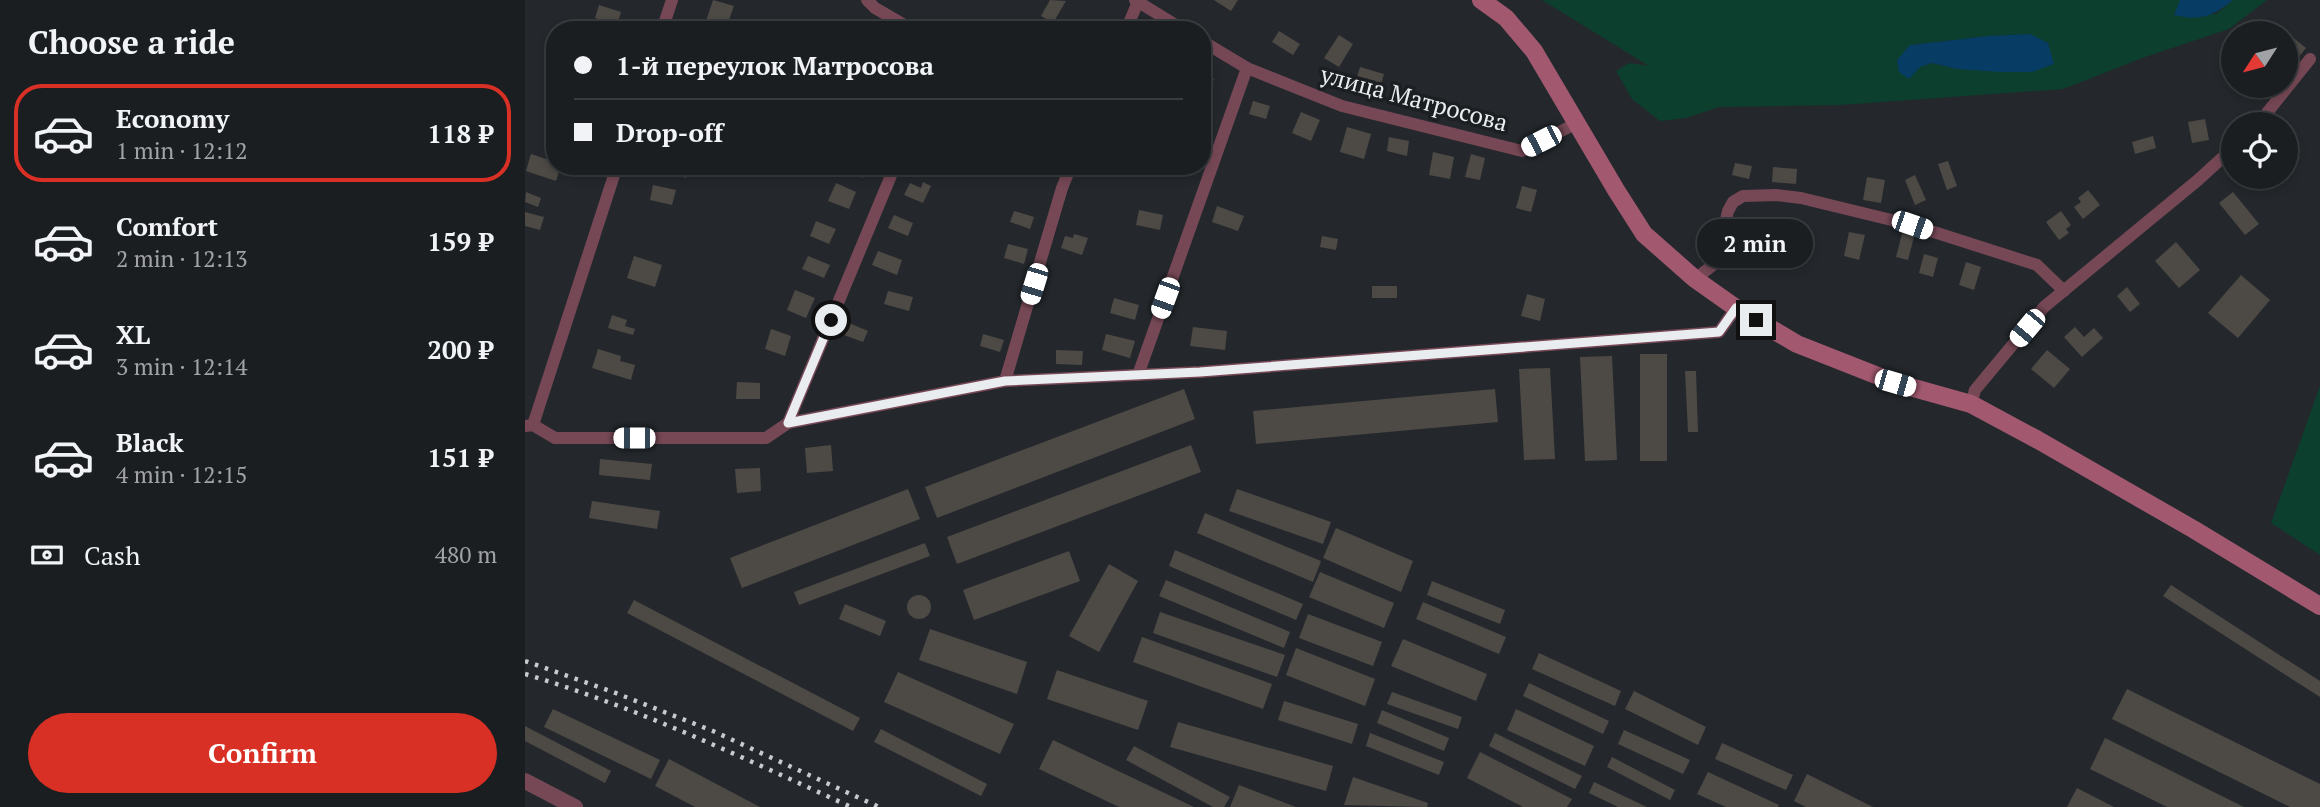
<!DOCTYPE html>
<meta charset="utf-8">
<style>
:root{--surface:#1b1e21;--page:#24272a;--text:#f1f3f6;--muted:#a0a2a5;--line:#393c3f;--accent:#d93025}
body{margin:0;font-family:"PT Serif",serif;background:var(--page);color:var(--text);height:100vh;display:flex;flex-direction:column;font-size:26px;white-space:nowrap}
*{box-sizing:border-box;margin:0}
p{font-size:23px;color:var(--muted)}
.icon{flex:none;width:38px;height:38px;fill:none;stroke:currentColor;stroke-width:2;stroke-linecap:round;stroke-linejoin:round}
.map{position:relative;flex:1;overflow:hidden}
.drawer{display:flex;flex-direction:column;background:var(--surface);width:525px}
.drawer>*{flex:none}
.guide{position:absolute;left:21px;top:21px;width:665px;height:154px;border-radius:28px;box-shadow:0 4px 10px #0003,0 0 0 2px var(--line);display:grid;align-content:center;height:154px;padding:0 28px;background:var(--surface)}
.needle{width:46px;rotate:234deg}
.fabs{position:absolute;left:1696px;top:21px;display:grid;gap:14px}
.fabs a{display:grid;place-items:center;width:77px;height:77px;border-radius:50%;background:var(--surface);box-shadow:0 4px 10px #0003,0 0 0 2px var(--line);font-size:35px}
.end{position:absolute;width:32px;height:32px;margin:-16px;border:9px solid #eaedef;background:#111;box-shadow:0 0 0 4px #111}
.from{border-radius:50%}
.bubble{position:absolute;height:49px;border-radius:24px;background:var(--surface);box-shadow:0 4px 10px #0003,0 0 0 2px var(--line);font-size:23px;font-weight:800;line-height:49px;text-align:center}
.car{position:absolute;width:21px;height:42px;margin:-21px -10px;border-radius:9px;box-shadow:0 0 5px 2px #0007;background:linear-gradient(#fff 24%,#345 0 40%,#fff 0 76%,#345 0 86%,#fff 0)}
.guide b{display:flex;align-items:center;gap:24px;height:66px;font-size:26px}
.guide b+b{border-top:2px solid var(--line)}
.guide i{width:18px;height:18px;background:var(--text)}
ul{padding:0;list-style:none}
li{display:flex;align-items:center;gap:21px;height:98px;margin:0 14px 10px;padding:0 14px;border:4px solid transparent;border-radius:28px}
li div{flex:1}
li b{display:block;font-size:26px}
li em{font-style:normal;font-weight:800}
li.active{border-color:var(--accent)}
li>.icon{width:63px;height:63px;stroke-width:1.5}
h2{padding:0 28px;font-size:32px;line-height:84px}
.pay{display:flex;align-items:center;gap:18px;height:77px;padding:0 28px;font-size:26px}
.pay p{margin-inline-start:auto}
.primary-button{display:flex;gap:14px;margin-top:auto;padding:14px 28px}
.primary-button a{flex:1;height:80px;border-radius:42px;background:var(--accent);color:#fff;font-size:28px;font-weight:800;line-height:80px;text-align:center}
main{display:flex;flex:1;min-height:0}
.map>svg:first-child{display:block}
.green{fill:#0c3f2d;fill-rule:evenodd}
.water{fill:#073d64}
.building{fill:#4d4945}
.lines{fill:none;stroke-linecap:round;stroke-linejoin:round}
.minor{stroke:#764856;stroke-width:12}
.tertiary{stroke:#764856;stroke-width:16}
.secondary{stroke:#a25970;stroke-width:18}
.rail{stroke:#c8cbce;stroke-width:4.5;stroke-dasharray:3.5 7;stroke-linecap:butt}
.route{stroke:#eaedef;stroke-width:9}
.labels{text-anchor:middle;stroke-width:7;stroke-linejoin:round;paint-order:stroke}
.street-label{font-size:24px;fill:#eaedef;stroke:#1b1f22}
</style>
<main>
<section class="drawer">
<h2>Choose a ride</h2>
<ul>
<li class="active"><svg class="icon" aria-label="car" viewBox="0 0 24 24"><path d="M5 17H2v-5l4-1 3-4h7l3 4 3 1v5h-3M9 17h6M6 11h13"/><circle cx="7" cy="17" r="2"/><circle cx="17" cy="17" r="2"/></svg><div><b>Economy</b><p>1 min · 12:12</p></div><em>118 ₽</em></li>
<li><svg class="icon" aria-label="car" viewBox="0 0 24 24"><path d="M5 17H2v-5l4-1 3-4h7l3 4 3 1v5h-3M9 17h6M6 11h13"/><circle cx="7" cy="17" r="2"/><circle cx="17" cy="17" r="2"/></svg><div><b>Comfort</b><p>2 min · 12:13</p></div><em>159 ₽</em></li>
<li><svg class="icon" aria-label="car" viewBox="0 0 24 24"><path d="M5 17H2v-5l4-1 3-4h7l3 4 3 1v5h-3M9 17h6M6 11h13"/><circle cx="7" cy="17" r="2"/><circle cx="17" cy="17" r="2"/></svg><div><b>XL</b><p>3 min · 12:14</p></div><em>200 ₽</em></li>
<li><svg class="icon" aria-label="car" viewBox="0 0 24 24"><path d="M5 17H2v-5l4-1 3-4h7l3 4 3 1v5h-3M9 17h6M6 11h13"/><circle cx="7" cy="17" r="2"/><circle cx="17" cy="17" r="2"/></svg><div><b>Black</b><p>4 min · 12:15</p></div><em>151 ₽</em></li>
</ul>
<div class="pay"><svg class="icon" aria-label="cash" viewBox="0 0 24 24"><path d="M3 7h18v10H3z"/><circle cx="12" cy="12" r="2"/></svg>Cash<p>480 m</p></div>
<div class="primary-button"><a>Confirm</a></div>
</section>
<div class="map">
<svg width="1795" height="807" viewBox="0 0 1795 807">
<rect width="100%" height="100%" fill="#24282c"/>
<g class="green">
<path d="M1017 0H1655L1649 15 1691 14 1708 0H1742L1704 29 1620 57 1538 89 1315 105 1194 107 1161 118 1135 121 1107 99 1091 71 1104 63 1124 66ZM1505 34 1432 69 1407 63 1395 67 1385 45 1463 36Z"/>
<polygon points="1795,386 1795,555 1746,523"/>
</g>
<g class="water">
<path d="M1655 0H1708C1687 17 1676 21 1649 15Z"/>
<polygon points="1505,34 1523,43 1529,64 1507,72 1477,72 1432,69 1407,63 1395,67 1384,79 1374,72 1372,60 1385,45 1463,36"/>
</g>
<g class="building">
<polygon points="188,0 209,6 201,28 181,21"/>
<polygon points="525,0 541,1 528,23 516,16"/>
<polygon points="689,0 713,0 706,11"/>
<polygon points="74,5 96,12 92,25 70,18"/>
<polygon points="754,31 775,44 768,55 747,42"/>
<polygon points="814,35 828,44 814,67 799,58"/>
<polygon points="1766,36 1781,48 1773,58 1760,47 1760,42"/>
<polygon points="835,67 859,74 852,98 828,91"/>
<polygon points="677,74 689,79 677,109"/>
<polygon points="728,101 745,106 741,119 724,114"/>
<polygon points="776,112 795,120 786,141 767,133"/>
<polygon points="1680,119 1684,140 1667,143 1663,122"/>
<polygon points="822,127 846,134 839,159 815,152"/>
<polygon points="1628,136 1631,148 1610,154 1607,142"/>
<polygon points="864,137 884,141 882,156 862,151"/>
<polygon points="1765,146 1775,158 1760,169 1760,149"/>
<polygon points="908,152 929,157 925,179 904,175"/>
<polygon points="6,154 30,162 30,166 36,166 31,181 1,171"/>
<polygon points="946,154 960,158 955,180 940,177"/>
<polygon points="1423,161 1432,186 1422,190 1413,164"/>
<polygon points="1210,163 1227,166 1224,179 1207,175"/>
<polygon points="137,166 164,166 161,178 136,171"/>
<polygon points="320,166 343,166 338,178 319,170"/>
<polygon points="498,166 528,166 524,176"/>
<polygon points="558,166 585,166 581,175"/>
<polygon points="1248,167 1272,169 1271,184 1247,182"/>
<polygon points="1390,175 1401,200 1390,205 1380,180"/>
<polygon points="1342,177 1360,180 1356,203 1338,200"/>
<polygon points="398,182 406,186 398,203 379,195 385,183 396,188"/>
<polygon points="311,183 331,192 324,209 303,201"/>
<polygon points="128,185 151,190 147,205 125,200"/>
<polygon points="997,186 1012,190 1006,212 991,208"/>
<polygon points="1563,190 1575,205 1558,219 1549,207 1556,202 1553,198"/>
<polygon points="1,192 16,198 13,207 0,202"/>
<polygon points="1708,192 1734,224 1720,235 1694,203"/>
<polygon points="692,206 719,216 713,231 687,222"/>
<polygon points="614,210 638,215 635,230 611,225"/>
<polygon points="489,211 509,217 505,229 485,222"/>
<polygon points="1536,211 1546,225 1541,229 1544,233 1534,240 1521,222"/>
<polygon points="0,212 19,217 15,230 0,226"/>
<polygon points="369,215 388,223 383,236 363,228"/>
<polygon points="291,221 311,229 304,244 285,236"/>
<polygon points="1378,230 1390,233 1383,260 1371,257"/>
<polygon points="1324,232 1340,235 1334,260 1319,256"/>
<polygon points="549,234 563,238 557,255 536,248 540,236 548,238"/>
<polygon points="797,236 813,239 811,250 795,247"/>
<polygon points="1651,242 1675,270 1654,288 1630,261"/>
<polygon points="483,244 503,249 499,264 479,258"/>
<polygon points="353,251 377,260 372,275 347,265"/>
<polygon points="1399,254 1413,258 1408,277 1394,273"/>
<polygon points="109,256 137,265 130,287 102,278"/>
<polygon points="283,256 305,265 299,278 277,269"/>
<polygon points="1441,262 1456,267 1449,290 1434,285"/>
<polygon points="1716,275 1745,300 1713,338 1683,313"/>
<rect x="847" y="286" width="25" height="12"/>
<polygon points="1602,287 1615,304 1605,312 1592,296"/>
<polygon points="270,290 290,298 281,318 262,310"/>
<polygon points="363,291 388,297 384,311 359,304"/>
<polygon points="1002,294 1020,299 1015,321 996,316"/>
<polygon points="589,298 614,305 610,320 585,313"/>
<polygon points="87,315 102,320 100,326 110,329 108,335 83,328"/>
<polygon points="324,323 343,331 338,342 319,335"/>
<polygon points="668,327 702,331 700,350 665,346"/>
<polygon points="1550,327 1559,337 1569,328 1578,338 1557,357 1539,337"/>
<polygon points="246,329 266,336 260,356 240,349"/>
<polygon points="458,334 479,340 475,352 455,346"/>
<polygon points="581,334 610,341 605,358 577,350"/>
<polygon points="73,349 96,356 95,361 110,365 106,380 67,368"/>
<polygon points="531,350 558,351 557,365 531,364"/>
<polygon points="1522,350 1545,369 1529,388 1506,369"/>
<rect x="1115" y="354" width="27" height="107"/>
<polygon points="1087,356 1092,460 1060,461 1055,357"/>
<polygon points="1025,368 1030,459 999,460 994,369"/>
<polygon points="1160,371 1171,371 1173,432 1163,432"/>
<polygon points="212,382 235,383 235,399 211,399"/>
<polygon points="659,389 670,419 412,518 400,487"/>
<polygon points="970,389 973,422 731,444 728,411"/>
<polygon points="306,445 308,471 282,473 280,448"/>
<polygon points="666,445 676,472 432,564 422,537"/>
<polygon points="75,459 127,464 125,480 74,475"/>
<polygon points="235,468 236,491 212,493 210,469"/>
<polygon points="383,489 395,519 217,588 205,558"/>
<polygon points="712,489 806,522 798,544 704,511"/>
<polygon points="67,501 135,511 132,529 64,518"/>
<polygon points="680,513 796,561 788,582 672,533"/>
<polygon points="811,528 888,561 876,592 798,558"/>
<polygon points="400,543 405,556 274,605 269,592"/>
<polygon points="650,550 778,604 771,620 644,566"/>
<polygon points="544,551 555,581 449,620 438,590"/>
<polygon points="584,564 613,581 574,652 544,636"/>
<polygon points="795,572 869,603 859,628 784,597"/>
<polygon points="641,580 765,632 759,648 634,596"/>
<polygon points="907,581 980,610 975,624 902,595"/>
<polygon points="1646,585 1795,681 1795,697 1638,596"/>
<circle cx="394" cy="607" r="12"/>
<polygon points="109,600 335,718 328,731 102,613"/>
<polygon points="898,602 981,637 974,654 891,619"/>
<polygon points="320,604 361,621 355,636 314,619"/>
<polygon points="635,612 760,655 752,677 628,633"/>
<polygon points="783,614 857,642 848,666 774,638"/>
<polygon points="405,629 502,662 492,694 394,660"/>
<polygon points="617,637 747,684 738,709 608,662"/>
<polygon points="878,639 962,674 951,701 866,666"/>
<polygon points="771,648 850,679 840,706 761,675"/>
<polygon points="1014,653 1096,691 1090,706 1007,669"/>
<polygon points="532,670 623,701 613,730 522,699"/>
<polygon points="373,672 489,724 475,754 359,702"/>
<polygon points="1004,683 1084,721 1078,734 998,696"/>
<polygon points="1602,689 1795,784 1795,807 1765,807 1587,719"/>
<polygon points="1109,691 1181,727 1173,745 1100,709"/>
<polygon points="867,692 937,717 933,729 862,704"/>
<polygon points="759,701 833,724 827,744 753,720"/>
<polygon points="28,709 135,760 126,779 19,727"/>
<polygon points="991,709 1069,746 1060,766 982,730"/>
<polygon points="857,710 924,738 919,751 852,723"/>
<polygon points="653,722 808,766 801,791 645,747"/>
<polygon points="0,726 86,771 80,783 0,741"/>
<polygon points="356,729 462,784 456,796 349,742"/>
<polygon points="1099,730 1165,760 1158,774 1093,744"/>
<polygon points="845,733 919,762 914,775 841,746"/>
<polygon points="970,733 1057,776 1050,789 964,746"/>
<polygon points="1580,738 1719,807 1642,807 1565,769"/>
<polygon points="528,740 669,807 594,807 514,769"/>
<polygon points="1197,743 1268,775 1261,790 1190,759"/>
<polygon points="609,746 705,797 699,807 688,807 601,760"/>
<polygon points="955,752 1047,799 1042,807 998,807 942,778"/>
<polygon points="1087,757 1150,790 1145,800 1082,767"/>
<polygon points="144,759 235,807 170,807 130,786"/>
<polygon points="1183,772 1254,805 1253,807 1201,807 1172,794"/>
<polygon points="1282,774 1348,807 1281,807 1269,801"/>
<polygon points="828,777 903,803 902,807 819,805"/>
<polygon points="1069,782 1122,807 1093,807 1064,793"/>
<polygon points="714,785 771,807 705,807"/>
<polygon points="1552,788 1589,807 1542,807"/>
</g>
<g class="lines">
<g class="minor">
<polyline points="342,0 350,8 388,30"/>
<polyline points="610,0 659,30"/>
<polyline points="137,30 147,0"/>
<polyline points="601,30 613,2"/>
<polyline points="677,41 722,68 817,106 997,151 1052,123"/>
<polyline points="1733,124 1785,59"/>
<polyline points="1170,279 1192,262 1203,211 1208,202 1218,196 1251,195 1276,198 1387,225 1512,265 1539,291"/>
<polyline points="613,375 722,68"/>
<polyline points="480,381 537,188 546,166"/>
<polyline points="1446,404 1450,390 1519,307 1673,180 1708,148"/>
<polyline points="263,423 370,166"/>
<polyline points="8,425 92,166"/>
<polyline points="0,426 8,425 30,438 241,438 263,423 480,381 675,372 1194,332 1211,308"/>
</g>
<polyline class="tertiary" points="0,781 50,807"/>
<polyline class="secondary" points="956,0 981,18 1009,51 1091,190 1119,234 1170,279 1211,308 1272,344 1371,383 1446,404 1513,440 1668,529 1795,606"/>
<g class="rail">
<polyline points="0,661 88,692 188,731 354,807"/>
<path d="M0 674C113 708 219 758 326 807"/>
</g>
</g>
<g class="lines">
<polyline class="route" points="306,320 263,423 480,381 675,372 1194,332 1211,308 1231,320"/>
</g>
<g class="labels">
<g class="street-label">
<text transform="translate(889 99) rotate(15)" y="8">улица Матросова</text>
</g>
</g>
</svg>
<div class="fabs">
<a><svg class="needle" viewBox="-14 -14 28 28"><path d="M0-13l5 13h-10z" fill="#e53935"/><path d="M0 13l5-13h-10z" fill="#a0a2a5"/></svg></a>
<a><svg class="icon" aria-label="locate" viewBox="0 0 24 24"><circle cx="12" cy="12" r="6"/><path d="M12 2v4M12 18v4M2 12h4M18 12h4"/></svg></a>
</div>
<i class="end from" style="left:306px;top:320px"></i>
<i class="end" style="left:1231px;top:320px"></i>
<div class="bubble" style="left:1172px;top:219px;width:116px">2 min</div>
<i class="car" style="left:1016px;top:141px;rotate:243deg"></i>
<i class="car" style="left:1387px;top:225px;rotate:109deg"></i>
<i class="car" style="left:509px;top:284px;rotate:197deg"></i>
<i class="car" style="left:640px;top:298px;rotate:200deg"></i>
<i class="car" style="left:1502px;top:328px;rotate:220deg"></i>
<i class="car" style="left:1370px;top:383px;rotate:106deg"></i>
<i class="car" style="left:109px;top:438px;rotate:270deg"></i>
<div class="guide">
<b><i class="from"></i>1-й переулок Матросова</b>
<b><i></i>Drop-off</b>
</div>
</div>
</main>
